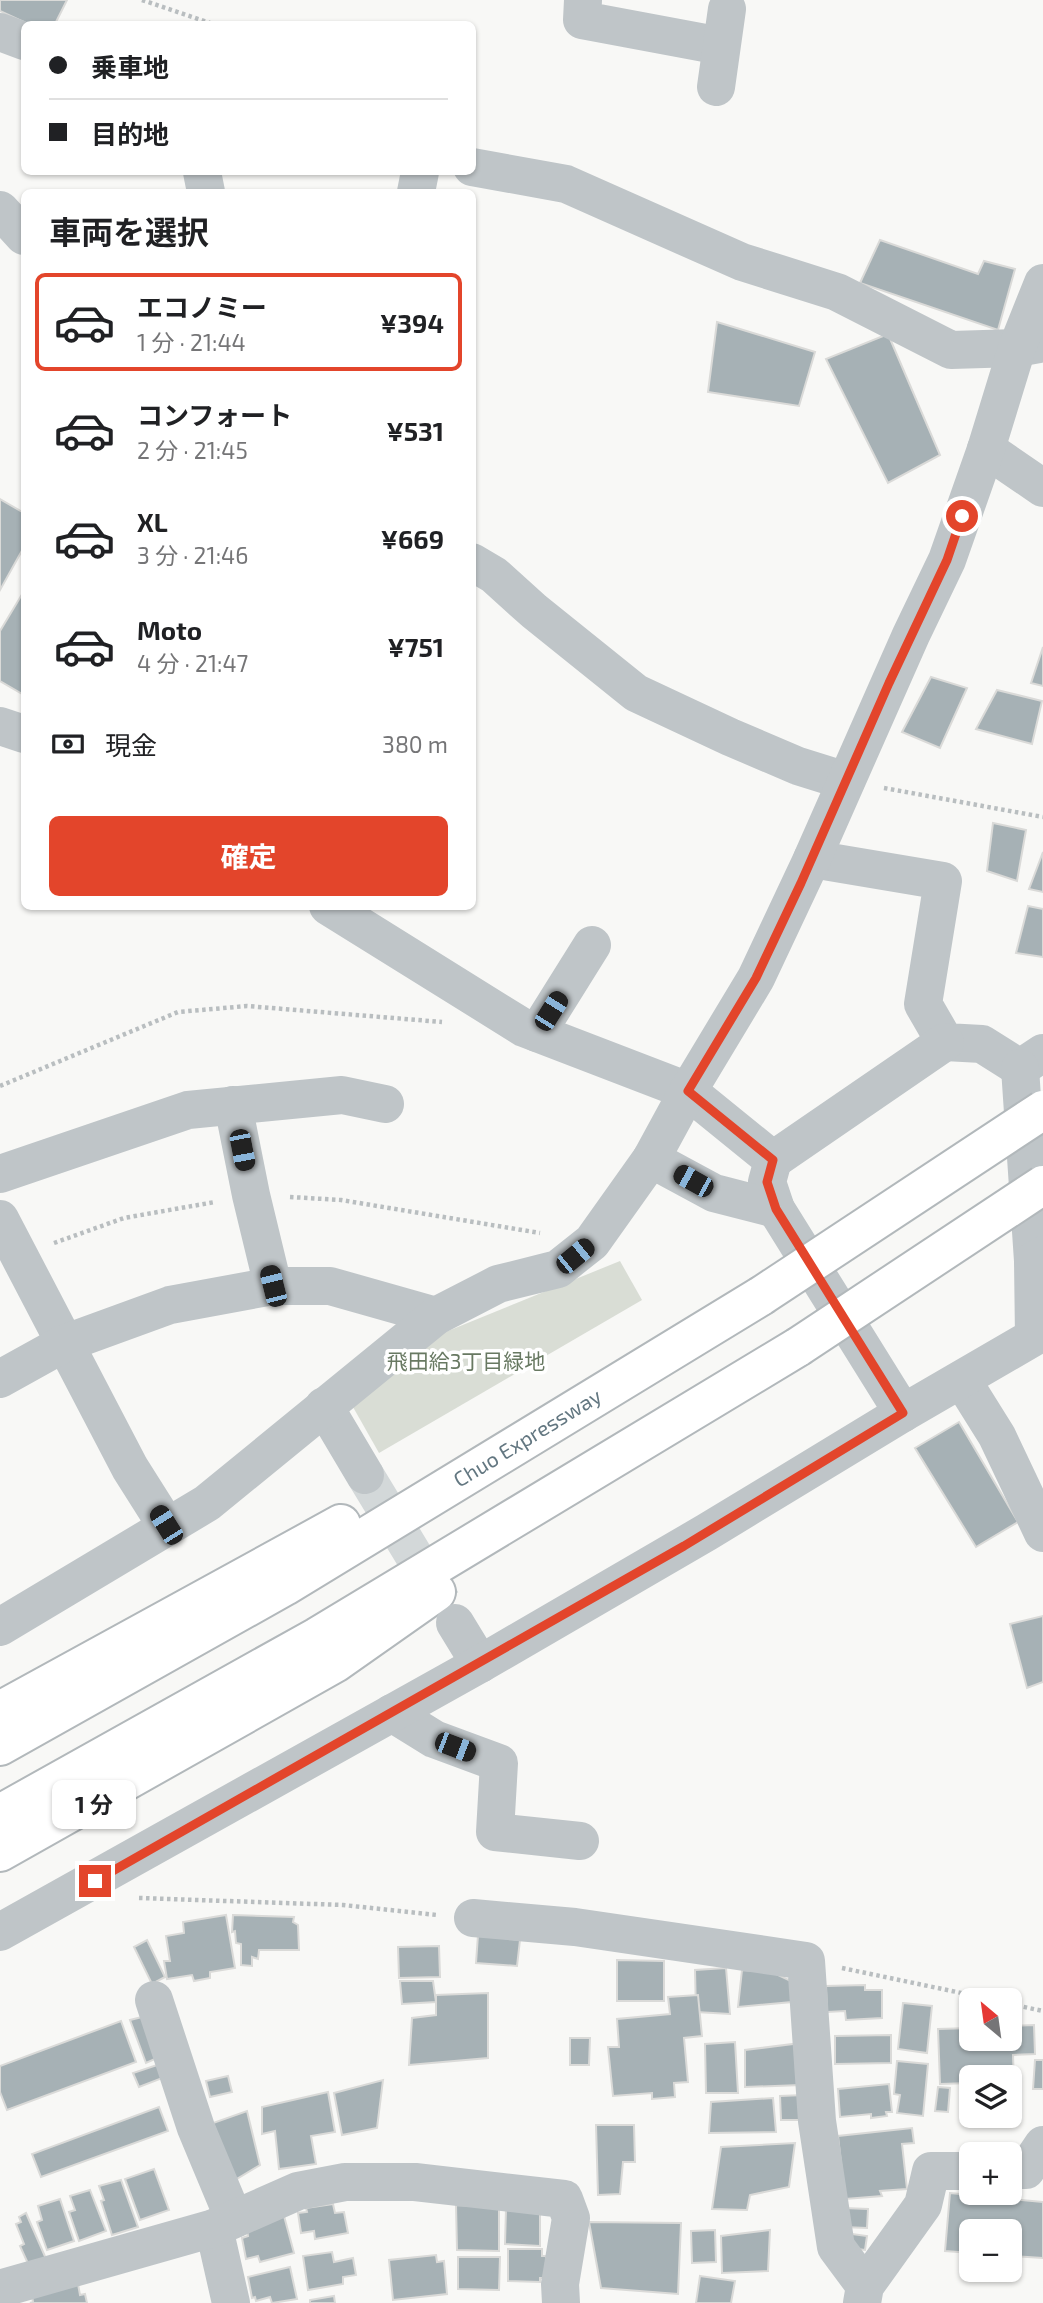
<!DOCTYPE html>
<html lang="ja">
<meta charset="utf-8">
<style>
:root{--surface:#fff;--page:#f2f2f2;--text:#202124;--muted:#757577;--line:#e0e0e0;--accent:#e3452b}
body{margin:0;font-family:"Exo 2","Noto Sans JP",sans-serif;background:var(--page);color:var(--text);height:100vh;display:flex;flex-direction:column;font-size:26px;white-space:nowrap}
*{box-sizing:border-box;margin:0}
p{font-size:23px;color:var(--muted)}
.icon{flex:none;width:38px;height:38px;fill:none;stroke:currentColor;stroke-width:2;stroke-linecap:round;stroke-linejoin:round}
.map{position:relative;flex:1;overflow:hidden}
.side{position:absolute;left:21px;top:189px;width:455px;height:721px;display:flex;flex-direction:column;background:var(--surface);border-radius:10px;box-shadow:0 2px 5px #0004}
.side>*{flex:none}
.banner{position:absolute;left:21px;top:21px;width:455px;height:154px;border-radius:10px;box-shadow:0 2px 5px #0004;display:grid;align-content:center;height:154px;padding:0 28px;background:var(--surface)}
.needle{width:46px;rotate:331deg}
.fabs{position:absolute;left:959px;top:1988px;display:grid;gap:14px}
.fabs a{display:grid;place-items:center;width:63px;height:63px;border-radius:10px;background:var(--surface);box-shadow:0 2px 5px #0004;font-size:35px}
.end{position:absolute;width:32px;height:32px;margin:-16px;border:9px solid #e3452b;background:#fff;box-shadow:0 0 0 4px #fff}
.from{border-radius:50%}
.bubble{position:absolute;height:49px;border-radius:10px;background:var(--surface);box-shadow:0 2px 5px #0004;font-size:23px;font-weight:700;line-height:49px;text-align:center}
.car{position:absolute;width:21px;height:42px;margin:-21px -10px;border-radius:9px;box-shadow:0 0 5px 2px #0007;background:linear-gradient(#222 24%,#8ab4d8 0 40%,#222 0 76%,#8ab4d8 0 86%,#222 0)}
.banner b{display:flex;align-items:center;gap:24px;height:66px;font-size:26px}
.banner b+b{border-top:2px solid var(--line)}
.banner i{width:18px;height:18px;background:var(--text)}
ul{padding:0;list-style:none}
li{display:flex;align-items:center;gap:21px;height:98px;margin:0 14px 10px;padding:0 14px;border:4px solid transparent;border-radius:10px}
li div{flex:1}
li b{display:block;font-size:26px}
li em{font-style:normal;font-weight:700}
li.active{border-color:var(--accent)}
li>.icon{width:63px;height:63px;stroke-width:1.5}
h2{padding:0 28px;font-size:32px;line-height:84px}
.pay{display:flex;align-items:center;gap:18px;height:77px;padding:0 28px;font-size:26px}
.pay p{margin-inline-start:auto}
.primary-button{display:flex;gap:14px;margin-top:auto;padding:14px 28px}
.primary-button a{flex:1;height:80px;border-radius:10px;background:var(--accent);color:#fff;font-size:28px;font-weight:700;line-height:80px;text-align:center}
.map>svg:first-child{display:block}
.green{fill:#d9ddd5}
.building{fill:#a6b1b5;stroke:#dadad8;stroke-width:2}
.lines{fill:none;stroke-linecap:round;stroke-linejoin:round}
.minor-tunnel{stroke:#d3d8d9;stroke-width:38;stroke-dasharray:38 19;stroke-linecap:butt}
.highway-casing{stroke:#b2b8bb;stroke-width:42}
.path{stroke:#b9bec0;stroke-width:4.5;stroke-dasharray:3.5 3.5;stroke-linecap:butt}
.minor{stroke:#bfc5c8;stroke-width:38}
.highway{stroke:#fff;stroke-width:38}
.highway-bridge-casing{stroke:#b2b8bb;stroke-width:42;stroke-linecap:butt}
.highway-bridge{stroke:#fff;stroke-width:38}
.route{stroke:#e3452b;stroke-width:9}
.labels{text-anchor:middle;stroke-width:7;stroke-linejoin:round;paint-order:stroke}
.park-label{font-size:21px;fill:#687962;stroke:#fff}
.street-label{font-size:21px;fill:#637781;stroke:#fff}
</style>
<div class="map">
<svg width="1043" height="2303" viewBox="0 0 1043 2303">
<rect width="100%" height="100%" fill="#f8f8f6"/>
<polygon class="green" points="620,1261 642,1300 379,1453 353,1407 443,1333"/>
<g class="building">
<polygon points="0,0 67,0 55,24 28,24 0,11"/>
<polygon points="880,240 978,274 984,261 1015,269 998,330 860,283"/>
<polygon points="717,322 815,352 799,406 708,392"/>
<polygon points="888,334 940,455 888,483 826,359"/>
<polygon points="0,499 24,513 24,547 0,590"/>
<polygon points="24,591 24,695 0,681 0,631"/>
<polygon points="1043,647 1043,686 1031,683"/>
<polygon points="931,677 967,688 940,748 902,732"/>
<polygon points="997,690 1042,701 1032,744 976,729"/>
<polygon points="993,823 1026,830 1017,881 987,871"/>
<polygon points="1043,852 1043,892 1029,889"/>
<polygon points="1028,906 1043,909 1043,957 1016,953"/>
<polygon points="959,1422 1018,1522 976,1547 915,1448"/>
<polygon points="1043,1616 1043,1682 1027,1688 1010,1624"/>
<polygon points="226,1915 235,1968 210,1972 210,1978 194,1981 192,1975 167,1979 164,1961 170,1961 166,1936 184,1933 183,1922"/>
<polygon points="233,1915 294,1917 293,1922 298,1925 299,1950 259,1950 258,1959 252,1957 252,1966 241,1965 241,1944 236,1943 235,1931 232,1932"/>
<polygon points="478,1935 520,1940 517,1966 476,1963"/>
<polygon points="147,1940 165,1977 152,1984 134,1947"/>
<polygon points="439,1946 440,1977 399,1978 398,1947"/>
<polygon points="617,1960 664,1961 664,2001 617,2001"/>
<polygon points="726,1968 730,2014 696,2012 695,1970"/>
<polygon points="742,1970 772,1972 793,1982 792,2002 738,2007"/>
<polygon points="400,1981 433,1981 436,2002 402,2004"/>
<polygon points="865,1985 865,1990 882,1990 882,2018 846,2020 845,2011 827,2012 826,1986"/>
<polygon points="488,1993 488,2058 409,2065 412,2018 436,2015 436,1995"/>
<polygon points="698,1995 702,2036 684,2038 688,2082 674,2083 675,2097 652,2099 652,2093 613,2096 608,2047 619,2047 617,2019 670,2014 668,1997"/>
<polygon points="903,2003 932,2006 927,2053 898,2049"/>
<polygon points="142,2017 155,2059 146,2063 130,2020"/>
<polygon points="121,2021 136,2062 7,2110 0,2092 0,2066"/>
<polygon points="1034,2025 1035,2054 1013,2055 1014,2082 1010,2082 1010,2077 971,2077 971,2083 940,2084 938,2029 971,2028 971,2039 1010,2039 1010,2026"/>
<polygon points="891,2035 891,2063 835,2064 835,2036"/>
<polygon points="570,2038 590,2038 589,2065 570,2065"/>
<polygon points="735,2042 738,2093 706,2093 705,2044"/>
<polygon points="801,2043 801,2085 745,2087 745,2050"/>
<polygon points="1035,2060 1043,2060 1043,2089 1033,2089"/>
<polygon points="897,2061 928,2064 923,2116 897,2113 900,2095 894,2094"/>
<polygon points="160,2064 165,2077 139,2087 133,2073"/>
<polygon points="228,2076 232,2092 210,2097 206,2081"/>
<polygon points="383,2080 377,2128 342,2135 334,2093"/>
<polygon points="889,2084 892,2112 886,2112 887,2116 871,2118 871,2114 840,2117 838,2089"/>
<polygon points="938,2087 950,2088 948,2112 935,2111"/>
<polygon points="328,2092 335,2132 311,2136 316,2164 279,2169 275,2131 262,2134 262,2107"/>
<polygon points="804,2095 804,2120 781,2120 780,2096"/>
<polygon points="773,2098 776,2132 709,2133 711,2102"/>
<polygon points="159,2107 168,2131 41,2177 32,2154"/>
<polygon points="247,2111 260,2165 235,2180 213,2123"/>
<polygon points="596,2125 634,2125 635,2162 623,2162 620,2194 598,2195"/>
<polygon points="912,2128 914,2143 902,2144 907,2189 880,2191 882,2196 845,2199 838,2136"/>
<polygon points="795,2143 789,2187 750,2195 747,2210 712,2209 721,2147"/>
<polygon points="154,2169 169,2210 140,2220 125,2179"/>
<polygon points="121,2180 138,2227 112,2235 101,2201 104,2200 99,2186"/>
<polygon points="90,2190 106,2231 79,2241 69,2212 75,2210 70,2196"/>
<polygon points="950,2193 1043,2202 1043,2258 1010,2256 1010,2231 971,2231 971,2253 945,2251"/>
<polygon points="60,2199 74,2241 47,2250 37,2222 42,2220 38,2206"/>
<polygon points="333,2204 335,2213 344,2212 348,2233 315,2239 314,2231 301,2233 298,2213 307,2212 306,2208"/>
<polygon points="456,2205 499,2207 499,2251 457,2250"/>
<polygon points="844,2208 868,2209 867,2228 843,2227"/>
<polygon points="506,2209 540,2211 540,2246 505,2244"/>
<polygon points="26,2213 47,2261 30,2268 20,2246 24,2244 16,2224 21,2222 19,2217"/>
<polygon points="284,2216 294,2253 260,2262 258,2256 246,2259 242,2238 248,2236 247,2230"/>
<polygon points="589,2222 681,2223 678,2294 601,2288"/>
<polygon points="715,2230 716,2262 692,2263 691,2231"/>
<polygon points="770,2230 768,2271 722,2273 721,2236"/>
<polygon points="852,2234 867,2236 865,2250 850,2248"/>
<polygon points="508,2249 542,2249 542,2256 546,2256 546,2278 540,2278 540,2282 508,2281"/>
<polygon points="332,2252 334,2262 353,2258 356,2275 343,2277 343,2284 308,2290 303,2256"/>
<polygon points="436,2255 437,2262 444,2261 447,2294 393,2300 389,2260"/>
<polygon points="458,2257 500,2257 499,2290 458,2289"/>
<polygon points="290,2267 297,2299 272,2303 270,2297 256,2301 255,2297 252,2298 248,2277"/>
<polygon points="700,2276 735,2281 731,2303 696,2303"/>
<polygon points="78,2284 80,2295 85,2294 87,2303 30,2303 33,2302 32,2296"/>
<polygon points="334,2296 335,2303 310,2303 310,2300"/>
</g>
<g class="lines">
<polyline class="minor-tunnel" points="365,1475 442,1602"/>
<defs>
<g id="highway">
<polyline points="0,1711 341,1524"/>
<path id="s1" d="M0 1746 285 1586 761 1296"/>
<polyline points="0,1814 317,1637 798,1347"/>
<polyline points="0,1852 335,1663 436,1592"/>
</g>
</defs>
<use href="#highway" class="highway-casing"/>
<g class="path">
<polyline points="142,0 213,24"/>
<polyline points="884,788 1043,817"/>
<polyline points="0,1086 178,1012 247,1006 442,1022"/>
<polyline points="290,1197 341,1200 540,1233"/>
<polyline points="54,1243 124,1218 215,1202"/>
<polyline points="139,1898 343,1905 437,1915"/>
<polyline points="842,1968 995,2000"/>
<polyline points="1010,2004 1043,2011"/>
</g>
<g class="minor">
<polyline points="583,0 582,20 721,46"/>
<polyline points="0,32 24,41"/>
<polyline points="716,87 727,9"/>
<polyline points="472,167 566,184 742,262 837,292 951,350 1017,348 1039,344"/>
<polyline points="202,172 206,192"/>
<polyline points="416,192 420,172"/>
<polyline points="0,210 24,236"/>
<polyline points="986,449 1043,488"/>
<polyline points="472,562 494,575 534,611 636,693 730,737 798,766 846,781"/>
<polyline points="0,726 24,734"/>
<polyline points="812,859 943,881 923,1004 945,1042 982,1044 1020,1068 1043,1053"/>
<polyline points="328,906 524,1028 688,1091 773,1160 767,1182 776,1209 903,1413"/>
<polyline points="537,1033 592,945"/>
<polyline points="1020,1068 1033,1261"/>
<polyline points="233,1105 251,1195 273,1286"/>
<polyline points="651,1159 714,1193 776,1209"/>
<polyline points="773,1160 945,1042"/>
<polyline points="0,1174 188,1110 342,1095 385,1104"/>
<polyline points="0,1219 130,1468 166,1525"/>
<polyline points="0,1379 63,1344 170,1305 273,1286 330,1286 436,1316"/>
<polyline points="962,1380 997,1436 1043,1533"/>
<polyline points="324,1406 365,1475"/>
<polyline points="455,1623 480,1664"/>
<polyline points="0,1627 207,1503 436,1316 498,1284 558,1269 592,1242 651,1159 688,1091 756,978 812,859 911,635 947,560 986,449 1017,348 1043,283"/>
<polyline points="392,1713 434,1739 499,1763 495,1832 580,1841"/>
<polyline points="473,1918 575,1927 806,1961 817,2121 836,2247 865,2286"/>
<polyline points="0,1932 480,1664 707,1532 903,1413 1034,1337 1033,1261 1043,1255"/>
<polyline points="154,2000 196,2128 234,2219"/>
<polyline points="1010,2170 1026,2170 1043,2145"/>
<polyline points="214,2228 231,2303"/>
<polyline points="3,2288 214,2228 298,2191 345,2182 415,2182 564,2199 571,2218 560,2284 561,2303"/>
<polyline points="862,2303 865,2286 923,2205 931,2171 971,2171"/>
</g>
<use href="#highway" class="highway"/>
<defs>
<g id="highway-bridge">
<polyline points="761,1296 1043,1110"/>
<polyline points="798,1347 1043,1185"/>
</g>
</defs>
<use href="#highway-bridge" class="highway-bridge-casing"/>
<use href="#highway-bridge" class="highway-bridge"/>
</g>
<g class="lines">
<polyline class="route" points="95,1881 684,1546 903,1413 776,1209 767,1182 773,1160 688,1091 756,978 801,883 889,683 947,560 962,516"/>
</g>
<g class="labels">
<g class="park-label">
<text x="466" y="1369">飛田給3丁目緑地</text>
</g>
<g class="street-label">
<text dy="7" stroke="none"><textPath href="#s1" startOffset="611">Chuo Expressway</textPath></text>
</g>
</g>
</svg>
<div class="fabs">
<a><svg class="needle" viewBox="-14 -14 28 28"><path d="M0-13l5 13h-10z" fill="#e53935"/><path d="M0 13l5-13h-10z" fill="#757577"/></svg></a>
<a><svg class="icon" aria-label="layers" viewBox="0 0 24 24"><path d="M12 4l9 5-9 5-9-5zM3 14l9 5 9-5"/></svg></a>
<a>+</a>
<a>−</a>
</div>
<i class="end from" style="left:962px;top:516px"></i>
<i class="end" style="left:95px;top:1881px"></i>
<div class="bubble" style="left:52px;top:1780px;width:84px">1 分</div>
<i class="car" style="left:551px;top:1011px;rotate:32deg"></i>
<i class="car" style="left:242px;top:1150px;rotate:169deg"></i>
<i class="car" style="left:693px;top:1181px;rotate:299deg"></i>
<i class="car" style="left:575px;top:1256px;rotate:51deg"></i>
<i class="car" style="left:273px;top:1286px;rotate:346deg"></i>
<i class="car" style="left:166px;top:1525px;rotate:328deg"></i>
<i class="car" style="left:455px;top:1747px;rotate:111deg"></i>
<div class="banner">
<b><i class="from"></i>乗車地</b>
<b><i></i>目的地</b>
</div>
<section class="side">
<h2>車両を選択</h2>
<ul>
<li class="active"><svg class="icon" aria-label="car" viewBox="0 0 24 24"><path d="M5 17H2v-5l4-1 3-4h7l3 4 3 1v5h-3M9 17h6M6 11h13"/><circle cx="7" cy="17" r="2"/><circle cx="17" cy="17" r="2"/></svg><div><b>エコノミー</b><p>1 分 · 21:44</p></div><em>¥394</em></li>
<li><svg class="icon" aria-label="car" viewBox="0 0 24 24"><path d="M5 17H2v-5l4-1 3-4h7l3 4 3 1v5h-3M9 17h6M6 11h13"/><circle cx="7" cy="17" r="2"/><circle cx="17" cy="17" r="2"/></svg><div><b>コンフォート</b><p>2 分 · 21:45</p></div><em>¥531</em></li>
<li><svg class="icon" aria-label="car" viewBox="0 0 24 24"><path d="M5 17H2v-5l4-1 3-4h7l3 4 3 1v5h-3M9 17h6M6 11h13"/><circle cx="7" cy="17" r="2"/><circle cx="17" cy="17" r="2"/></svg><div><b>XL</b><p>3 分 · 21:46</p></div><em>¥669</em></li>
<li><svg class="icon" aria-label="car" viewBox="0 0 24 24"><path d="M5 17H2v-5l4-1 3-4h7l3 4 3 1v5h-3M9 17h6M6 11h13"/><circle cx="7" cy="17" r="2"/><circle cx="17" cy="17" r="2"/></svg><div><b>Moto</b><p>4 分 · 21:47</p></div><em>¥751</em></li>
</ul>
<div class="pay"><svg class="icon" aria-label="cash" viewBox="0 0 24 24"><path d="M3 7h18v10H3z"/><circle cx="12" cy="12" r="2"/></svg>現金<p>380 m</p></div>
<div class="primary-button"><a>確定</a></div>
</section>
</div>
